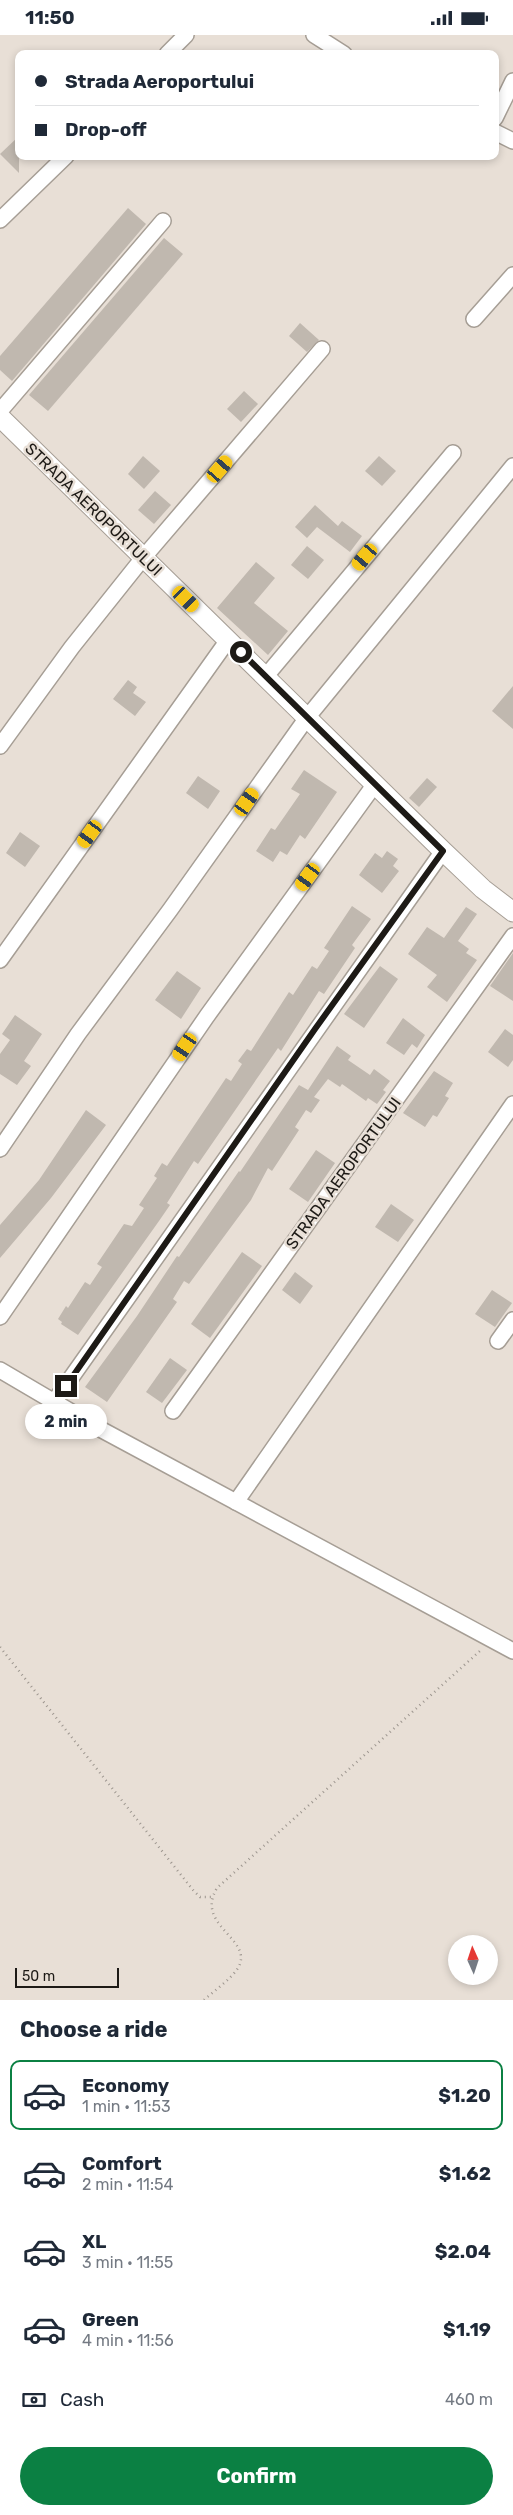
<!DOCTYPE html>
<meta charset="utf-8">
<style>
:root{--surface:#fff;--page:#f2f2f3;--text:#1f2937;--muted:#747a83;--line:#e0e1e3;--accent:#0b8043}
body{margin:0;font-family:Rubik,sans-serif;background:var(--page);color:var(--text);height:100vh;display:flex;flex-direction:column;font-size:19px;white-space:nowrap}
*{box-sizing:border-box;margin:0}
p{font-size:16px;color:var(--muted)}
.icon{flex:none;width:28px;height:28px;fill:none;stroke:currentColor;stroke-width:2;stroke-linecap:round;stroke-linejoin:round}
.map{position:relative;height:1965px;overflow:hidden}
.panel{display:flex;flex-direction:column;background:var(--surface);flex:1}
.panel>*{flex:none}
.banner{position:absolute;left:15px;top:15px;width:484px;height:110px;border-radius:10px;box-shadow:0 2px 8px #0003;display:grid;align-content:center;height:110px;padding:0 20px;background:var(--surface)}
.needle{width:32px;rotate:357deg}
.buttons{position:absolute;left:448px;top:1900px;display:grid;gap:10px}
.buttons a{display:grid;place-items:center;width:50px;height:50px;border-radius:50%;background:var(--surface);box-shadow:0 2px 8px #0003;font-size:25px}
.scale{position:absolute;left:15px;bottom:12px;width:104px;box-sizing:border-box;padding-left:5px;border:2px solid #1d1a16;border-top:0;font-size:14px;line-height:18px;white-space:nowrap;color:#1d1a16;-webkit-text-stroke:4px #e8dfd6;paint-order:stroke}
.end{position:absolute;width:22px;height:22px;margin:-11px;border:6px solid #1d1a16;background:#fff;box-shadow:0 0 0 2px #fff}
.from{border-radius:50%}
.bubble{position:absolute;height:35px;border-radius:18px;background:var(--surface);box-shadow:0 2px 8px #0003;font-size:16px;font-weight:700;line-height:35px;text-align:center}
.car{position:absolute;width:15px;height:30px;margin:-15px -8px;border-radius:6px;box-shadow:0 0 4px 1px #0007;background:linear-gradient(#f5c518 24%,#345 0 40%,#f5c518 0 76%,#345 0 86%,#f5c518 0)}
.banner b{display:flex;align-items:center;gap:18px;height:48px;font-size:19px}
.banner b+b{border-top:1px solid var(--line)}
.banner i{width:12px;height:12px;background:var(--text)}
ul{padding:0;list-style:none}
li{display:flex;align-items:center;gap:15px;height:70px;margin:0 10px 8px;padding:0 10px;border:2px solid transparent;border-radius:10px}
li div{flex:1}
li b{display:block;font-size:19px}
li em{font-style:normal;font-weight:700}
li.on{border-color:var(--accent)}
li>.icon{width:45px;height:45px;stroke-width:1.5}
h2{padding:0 20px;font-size:22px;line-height:60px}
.pay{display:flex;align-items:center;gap:12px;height:55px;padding:0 20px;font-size:19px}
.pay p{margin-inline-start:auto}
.cta{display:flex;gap:10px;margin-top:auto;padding:10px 20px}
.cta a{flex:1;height:58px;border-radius:30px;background:var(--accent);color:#fff;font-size:20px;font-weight:700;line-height:58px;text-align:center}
.status{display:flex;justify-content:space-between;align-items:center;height:35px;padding:0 25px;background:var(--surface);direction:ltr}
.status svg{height:14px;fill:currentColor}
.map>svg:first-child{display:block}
.building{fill:#c0b8af}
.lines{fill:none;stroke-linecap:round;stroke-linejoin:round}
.minor-casing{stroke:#a69e95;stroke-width:18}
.tertiary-casing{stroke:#a69e95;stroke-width:21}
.path{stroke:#9d968f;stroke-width:2.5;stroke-dasharray:1 4;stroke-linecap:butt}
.minor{stroke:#fff;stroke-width:15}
.tertiary{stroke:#fff;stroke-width:19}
.route{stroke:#1d1a16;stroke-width:6}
.labels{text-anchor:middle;stroke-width:5;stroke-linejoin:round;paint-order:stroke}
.street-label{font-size:16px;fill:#1d1a16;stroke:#e8dfd6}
</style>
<div class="status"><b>11:50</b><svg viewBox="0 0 49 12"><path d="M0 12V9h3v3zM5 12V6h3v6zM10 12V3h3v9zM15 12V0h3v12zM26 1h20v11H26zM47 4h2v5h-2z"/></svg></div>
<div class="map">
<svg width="513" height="1965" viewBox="0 0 513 1965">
<rect width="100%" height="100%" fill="#e8dfd6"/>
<g class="building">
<polygon points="19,101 19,138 0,119"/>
<polygon points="128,173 146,189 12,346 0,335 0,321"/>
<polygon points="164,203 183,219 48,376 29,360"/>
<polygon points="300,288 319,305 307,317 289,301"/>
<polygon points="244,356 258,369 241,387 227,374"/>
<polygon points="143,421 160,436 144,454 128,439"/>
<polygon points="379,421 396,436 382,451 365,436"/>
<polygon points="155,456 171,470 154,489 138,475"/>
<polygon points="315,470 338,491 342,486 362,501 350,517 317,492 307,503 295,492"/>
<polygon points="307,511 324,525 308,544 291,530"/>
<polygon points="256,527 275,543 254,568 288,596 268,620 217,573"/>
<polygon points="128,645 137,652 133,658 146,667 135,681 113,664"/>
<polygon points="513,651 513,694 492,676"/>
<polygon points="304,735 337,757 305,804 300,800 287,820 280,816 273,827 256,816 271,793 275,795 300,759 291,754"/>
<polygon points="198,741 220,756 208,774 186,758"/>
<polygon points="427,743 437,752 419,772 409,763"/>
<polygon points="20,797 40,811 25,832 6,818"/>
<polygon points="387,816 398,824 393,831 399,836 382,858 359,840 375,818 382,823"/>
<polygon points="352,871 371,884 352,910 355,913 324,959 319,956 281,1016 278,1013 198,1129 194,1126 167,1168 170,1170 159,1186 78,1300 61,1289 62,1287 58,1284 66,1271 68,1273 85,1247 90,1250 102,1232 97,1229 124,1189 132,1191 144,1173 139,1170 157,1143 154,1141 162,1128 167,1131 226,1043 231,1046 242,1029 238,1026 247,1014 251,1016 289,957 293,960 312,931 317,934 329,916 324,913"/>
<polygon points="466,872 477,879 458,906 469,914 466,918 477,925 447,967 427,952 437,940 408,919 427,892 444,903"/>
<polygon points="513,918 513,966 490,951"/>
<polygon points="380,931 398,944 364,993 344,979"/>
<polygon points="177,936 201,953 181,984 155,965"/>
<polygon points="15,980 42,999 24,1026 31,1031 17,1050 0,1039 0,1019 10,1005 2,999"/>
<polygon points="403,983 425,1000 417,1013 412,1009 404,1020 386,1008"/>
<polygon points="505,994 513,1000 513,1025 508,1032 488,1017"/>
<polygon points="337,1011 351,1021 348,1025 370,1040 374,1034 390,1046 383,1055 386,1057 377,1069 368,1063 366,1066 342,1049 340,1052 328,1044 314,1062 320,1065 311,1078 306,1075 295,1092 299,1095 272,1136 268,1133 251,1165 189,1249 184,1246 173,1264 177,1267 107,1367 85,1352 137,1281 177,1221 179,1222 239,1136 240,1137 299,1050 308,1055"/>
<polygon points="434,1036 453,1048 445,1061 449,1063 437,1082 433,1080 425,1092 403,1078"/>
<polygon points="86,1075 106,1090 51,1163 0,1223 0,1190 39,1145"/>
<polygon points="316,1115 335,1128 308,1167 289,1154"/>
<polygon points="391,1169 414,1185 398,1207 375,1192"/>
<polygon points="242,1217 262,1231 210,1303 191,1289"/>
<polygon points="295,1237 313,1251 300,1269 282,1255"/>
<polygon points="492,1255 512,1268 495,1292 475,1279"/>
<polygon points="170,1323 187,1335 162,1368 146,1357"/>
</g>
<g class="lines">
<defs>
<g id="minor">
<polyline points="314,0 344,19"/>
<polyline points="167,19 186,0"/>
<polyline points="495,83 513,46"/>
<polyline points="495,97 513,106"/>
<polyline points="0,185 66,121"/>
<polyline points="474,284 513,240"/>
<polyline points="0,376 163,186"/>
<polyline points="266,641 453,418"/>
<polyline points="0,711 72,612 143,523 322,314"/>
<polyline points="0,925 228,605"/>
<polyline points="0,1114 78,999 170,875 306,684 513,431"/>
<polyline points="0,1282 207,981 375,749"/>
<polyline points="498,1306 513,1285"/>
<polyline points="0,1335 102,1395 513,1616"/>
<polyline points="54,1367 443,816"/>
<polyline points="173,1376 513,901"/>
<polyline points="236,1467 513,1069"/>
</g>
<polyline id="tertiary" points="0,382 443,816 483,854 513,877"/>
</defs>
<use href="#minor" class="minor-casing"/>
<use href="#tertiary" class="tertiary-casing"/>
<g class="path">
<polyline points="0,1612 193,1855 200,1862 212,1862"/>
<path d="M204 1965C215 1955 230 1945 238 1933 255 1904 194 1891 217 1853L481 1615"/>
</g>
<use href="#minor" class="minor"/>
<use href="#tertiary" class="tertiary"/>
</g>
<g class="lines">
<polyline class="route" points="66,1351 315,994 443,816 241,617"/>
</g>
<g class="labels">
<g class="street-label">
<text transform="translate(94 474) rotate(44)" y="6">STRADA AEROPORTULUI</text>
<text transform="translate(343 1138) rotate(-54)" y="6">STRADA AEROPORTULUI</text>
</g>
</g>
</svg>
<div class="buttons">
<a><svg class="needle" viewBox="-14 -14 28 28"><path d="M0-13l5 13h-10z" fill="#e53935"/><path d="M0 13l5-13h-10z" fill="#747a83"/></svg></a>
</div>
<div class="scale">50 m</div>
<i class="end from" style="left:241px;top:617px"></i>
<i class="end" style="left:66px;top:1351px"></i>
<div class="bubble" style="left:25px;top:1369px;width:82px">2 min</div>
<i class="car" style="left:220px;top:434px;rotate:41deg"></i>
<i class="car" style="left:365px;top:522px;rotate:220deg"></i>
<i class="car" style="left:186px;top:564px;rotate:134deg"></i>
<i class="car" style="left:247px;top:767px;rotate:35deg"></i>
<i class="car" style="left:90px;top:799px;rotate:216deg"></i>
<i class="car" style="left:308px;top:842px;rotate:216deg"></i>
<i class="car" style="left:185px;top:1012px;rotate:214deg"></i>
<div class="banner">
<b><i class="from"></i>Strada Aeroportului</b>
<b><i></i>Drop-off</b>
</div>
</div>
<section class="panel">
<h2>Choose a ride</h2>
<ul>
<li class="on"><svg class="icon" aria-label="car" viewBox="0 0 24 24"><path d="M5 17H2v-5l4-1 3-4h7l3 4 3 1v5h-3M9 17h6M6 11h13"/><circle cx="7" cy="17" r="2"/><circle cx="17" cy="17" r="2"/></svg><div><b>Economy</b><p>1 min · 11:53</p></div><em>$1.20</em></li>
<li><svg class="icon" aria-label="car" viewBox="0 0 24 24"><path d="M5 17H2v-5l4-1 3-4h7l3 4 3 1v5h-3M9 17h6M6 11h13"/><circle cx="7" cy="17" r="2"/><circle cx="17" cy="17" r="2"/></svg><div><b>Comfort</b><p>2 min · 11:54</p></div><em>$1.62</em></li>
<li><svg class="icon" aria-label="car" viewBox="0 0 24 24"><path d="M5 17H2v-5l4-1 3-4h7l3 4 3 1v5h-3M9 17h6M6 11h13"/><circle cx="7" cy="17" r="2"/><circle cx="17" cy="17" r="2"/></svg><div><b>XL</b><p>3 min · 11:55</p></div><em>$2.04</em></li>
<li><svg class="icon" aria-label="car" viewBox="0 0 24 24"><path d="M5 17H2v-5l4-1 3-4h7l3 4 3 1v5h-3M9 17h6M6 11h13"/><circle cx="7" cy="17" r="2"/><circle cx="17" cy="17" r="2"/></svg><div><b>Green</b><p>4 min · 11:56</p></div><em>$1.19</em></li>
</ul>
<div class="pay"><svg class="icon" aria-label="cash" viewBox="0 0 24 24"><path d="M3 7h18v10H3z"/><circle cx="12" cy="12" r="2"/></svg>Cash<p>460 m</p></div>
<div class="cta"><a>Confirm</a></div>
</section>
